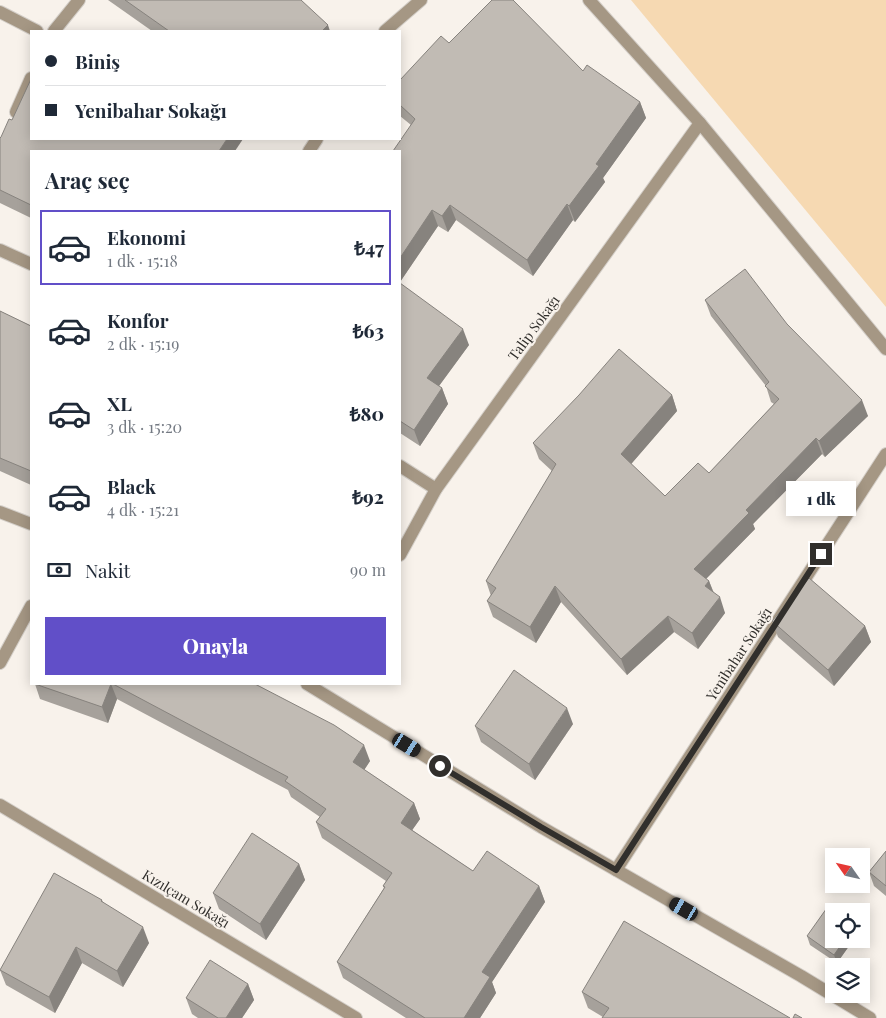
<!DOCTYPE html>
<html lang="tr">
<meta charset="utf-8">
<style>
:root{--surface:#fff;--page:#f2f2f3;--text:#1f2937;--muted:#747a83;--line:#e0e1e3;--accent:#614fc8}
body{margin:0;font-family:"Playfair Display",serif;background:var(--page);color:var(--text);height:100vh;display:flex;flex-direction:column;font-size:19px;white-space:nowrap}
*{box-sizing:border-box;margin:0}
p{font-size:16px;color:var(--muted)}
.icon{flex:none;width:28px;height:28px;fill:none;stroke:currentColor;stroke-width:2;stroke-linecap:round;stroke-linejoin:round}
.map{position:relative;flex:1;overflow:hidden}
.details{position:absolute;left:30px;top:150px;width:371px;height:535px;display:flex;flex-direction:column;background:var(--surface);border-radius:0px;box-shadow:0 2px 12px #0003}
.details>*{flex:none}
.top-card{position:absolute;left:30px;top:30px;width:371px;height:110px;border-radius:0px;box-shadow:0 2px 12px #0003;display:grid;align-content:center;height:110px;padding:0 15px;background:var(--surface)}
.needle{width:32px;rotate:304deg}
.buttons{position:absolute;left:825px;top:848px;display:grid;gap:10px}
.buttons a{display:grid;place-items:center;width:45px;height:45px;border-radius:0px;background:var(--surface);box-shadow:0 2px 12px #0003;font-size:25px}
.end{position:absolute;width:22px;height:22px;margin:-11px;border:6px solid #312f2c;background:#fff;box-shadow:0 0 0 2px #fff}
.from{border-radius:50%}
.bubble{position:absolute;height:35px;border-radius:0px;background:var(--surface);box-shadow:0 2px 12px #0003;font-size:16px;font-weight:800;line-height:35px;text-align:center}
.car{position:absolute;width:15px;height:30px;margin:-15px -8px;border-radius:6px;box-shadow:0 0 4px 1px #0007;background:linear-gradient(#222 24%,#8ab4d8 0 40%,#222 0 76%,#8ab4d8 0 86%,#222 0)}
.top-card b{display:flex;align-items:center;gap:18px;height:48px;font-size:19px}
.top-card b+b{border-top:1px solid var(--line)}
.top-card i{width:12px;height:12px;background:var(--text)}
ul{padding:0;list-style:none}
li{display:flex;align-items:center;gap:15px;height:75px;margin:0 10px 8px;padding:0 5px;border:2px solid transparent;border-radius:0px}
li div{flex:1}
li b{display:block;font-size:19px}
li em{font-style:normal;font-weight:800}
li.active{border-color:var(--accent)}
li>.icon{width:45px;height:45px;stroke-width:1.5}
h2{padding:0 15px;font-size:22px;line-height:60px}
.pay{display:flex;align-items:center;gap:12px;height:55px;padding:0 15px;font-size:19px}
.pay p{margin-inline-start:auto}
.action{display:flex;gap:10px;margin-top:auto;padding:10px 15px}
.action a{flex:1;height:58px;border-radius:0px;background:var(--accent);color:#fff;font-size:20px;font-weight:800;line-height:58px;text-align:center}
.map>svg:first-child{display:block}
.green{fill:#f6d9b2}
.lines{fill:none;stroke-linecap:round;stroke-linejoin:round}
.minor-casing{stroke:#d4cfc9;stroke-width:14}
.minor{stroke:#a59784;stroke-width:12}
.wall{fill:#a6a19b}
.shaded-wall{fill:#87837e}
.building{fill:#c1bbb4;stroke:#87837e}
.route{stroke:#312f2c;stroke-width:6}
.labels{text-anchor:middle;stroke-width:4;stroke-linejoin:round;paint-order:stroke}
.street-label{font-size:14px;fill:#312f2c;stroke:#f8f2eb}
</style>
<div class="map">
<svg width="886" height="1018" viewBox="0 0 886 1018">
<rect width="100%" height="100%" fill="#f8f2eb"/>
<polygon class="green" points="631,0 886,0 886,307"/>
<g class="lines">
<defs>
<g id="minor">
<polyline points="589,0 700,123 886,349"/>
<polyline points="0,12 37,31"/>
<polyline points="54,31 79,0"/>
<polyline points="385,31 421,0"/>
<polyline points="16,112 31,78"/>
<polyline points="309,151 317,139"/>
<polyline points="0,250 31,264"/>
<polyline points="400,466 436,489"/>
<polyline points="0,512 31,524"/>
<polyline points="400,555 436,489 700,123"/>
<polyline points="0,663 31,606"/>
<polyline points="307,684 541,827 801,976 870,1018"/>
<polyline points="0,805 356,1018"/>
<polyline points="616,870 886,454"/>
</g>
</defs>
<use href="#minor" class="minor-casing"/>
<use href="#minor" class="minor"/>
</g>
<g class="wall">
<polygon points="108,0 301,0 330,31 152,31"/>
<polygon points="449,43 583,71 640,102 646,118 603,178 605,182 575,222 573,220 533,276 456,220 448,232 438,226 400,282 411,125 400,116 400,80"/>
<polygon points="0,138 31,151 31,218 0,203"/>
<polygon points="400,283 469,345 439,386 442,388 448,404 420,446 400,433"/>
<polygon points="705,300 787,324 868,416 825,457 822,454 753,524 755,529 706,579 709,581 714,593 725,613 698,649 674,632 627,675 561,602 536,643 493,617 487,601 491,596 486,581 552,471 539,459 533,443 672,395 677,411 631,464 665,496 709,473 774,404 771,402 766,386 711,316"/>
<polygon points="0,311 31,326 31,485 0,471"/>
<polygon points="772,621 865,626 871,642 834,686 778,637"/>
<polygon points="35,684 255,684 370,761 364,770 414,803 420,819 412,830 473,871 539,886 545,902 492,982 496,993 480,1018 406,1018 343,978 337,962 384,888 383,886 386,881 322,838 316,822 320,817 291,797 288,790 117,699 108,723 40,699"/>
<polygon points="573,724 535,780 481,742 475,726"/>
<polygon points="886,851 886,896 874,886 869,872"/>
<polygon points="299,864 305,880 266,940 219,909 213,893"/>
<polygon points="102,900 103,902 149,943 123,987 82,963 55,1013 6,985 0,970"/>
<polygon points="807,936 834,939 854,939 837,963 810,945"/>
<polygon points="248,984 254,1000 242,1018 198,1018 192,1014 186,998"/>
<polygon points="582,992 790,1018 603,1017 588,1008"/>
</g>
<g class="shaded-wall">
<polygon points="328,25 330,31 322,31"/>
<polygon points="640,102 646,118 603,178 605,182 575,222 569,206 596,164"/>
<polygon points="227,139 243,139 235,151 219,151"/>
<polygon points="567,204 573,220 533,276 527,260"/>
<polygon points="450,205 456,220 448,232 442,216"/>
<polygon points="432,210 438,226 400,282 400,258"/>
<polygon points="463,329 469,345 433,394 427,378"/>
<polygon points="442,388 448,404 420,446 414,430"/>
<polygon points="672,395 677,411 626,470 621,454"/>
<polygon points="862,400 868,416 825,457 819,441"/>
<polygon points="816,438 822,454 753,524 755,529 700,585 694,569 746,510"/>
<polygon points="709,581 715,597 705,586"/>
<polygon points="555,586 561,602 536,643 530,627"/>
<polygon points="720,597 725,613 698,649 692,633"/>
<polygon points="668,616 674,632 627,675 621,659"/>
<polygon points="865,626 871,642 834,686 828,670"/>
<polygon points="111,684 117,699 108,723 102,707"/>
<polygon points="567,708 573,724 535,780 529,764"/>
<polygon points="364,745 370,761 359,778 353,762"/>
<polygon points="414,803 420,819 406,839 401,823"/>
<polygon points="299,864 305,880 266,940 260,924"/>
<polygon points="539,886 545,902 492,982 496,993 480,1018 464,1018 482,972"/>
<polygon points="143,927 149,943 123,987 117,971"/>
<polygon points="845,939 854,939 837,963 834,955"/>
<polygon points="76,947 82,963 55,1013 49,997"/>
<polygon points="248,984 254,1000 242,1018 226,1018"/>
</g>
<g class="building">
<polygon points="125,0 301,0 328,25 322,31 169,31"/>
<polygon points="492,0 513,0 583,71 587,65 640,102 596,164 599,166 569,206 567,204 527,260 450,205 442,216 432,210 400,258 400,151 393,151 415,119 400,105 400,80 441,36 449,43"/>
<polygon points="31,79 31,139 227,139 219,151 31,151 31,205 0,190 0,138 1,137 9,119 12,120"/>
<polygon points="745,269 787,324 862,400 819,441 816,438 746,510 749,513 694,569 709,581 705,586 720,597 692,633 668,616 621,659 555,586 530,627 487,601 496,588 486,581 556,464 533,443 579,395 619,349 672,395 621,454 665,496 698,463 709,473 779,399 765,386 769,382 705,300"/>
<polygon points="400,283 463,329 427,378 442,388 414,430 400,421"/>
<polygon points="0,311 31,326 31,471 0,458"/>
<polygon points="809,578 865,626 828,670 772,621"/>
<polygon points="514,670 567,708 529,764 475,726"/>
<polygon points="35,684 111,684 102,707"/>
<polygon points="113,684 255,684 334,725 364,745 353,762 414,803 401,823 473,871 487,851 539,886 482,972 490,977 464,1018 425,1018 337,962 385,887 383,886 392,873 316,822 326,809 285,781 288,777"/>
<polygon points="252,833 299,864 260,924 213,893"/>
<polygon points="886,851 886,886 869,872"/>
<polygon points="54,873 102,900 101,901 143,927 117,971 76,947 49,997 0,970"/>
<polygon points="829,905 838,911 834,911 834,939 845,939 834,955 807,936"/>
<polygon points="624,921 790,1018 602,1018 609,1008 582,992"/>
<polygon points="210,960 248,984 226,1018 218,1018 186,998"/>
<polygon points="795,1014 802,1018 793,1018"/>
</g>
<g class="lines">
<polyline class="route" points="440,766 541,827 616,870 821,554"/>
</g>
<g class="labels">
<g class="street-label">
<text transform="translate(534 328) rotate(-54)" y="5">Talip Sokağı</text>
<text transform="translate(739 654) rotate(-57)" y="5">Yenibahar Sokağı</text>
<text transform="translate(186 899) rotate(31)" y="5">Kızılçam Sokağı</text>
</g>
</g>
</svg>
<div class="buttons">
<a><svg class="needle" viewBox="-14 -14 28 28"><path d="M0-13l5 13h-10z" fill="#e53935"/><path d="M0 13l5-13h-10z" fill="#747a83"/></svg></a>
<a><svg class="icon" aria-label="locate" viewBox="0 0 24 24"><circle cx="12" cy="12" r="6"/><path d="M12 2v4M12 18v4M2 12h4M18 12h4"/></svg></a>
<a><svg class="icon" aria-label="layers" viewBox="0 0 24 24"><path d="M12 4l9 5-9 5-9-5zM3 14l9 5 9-5"/></svg></a>
</div>
<i class="end from" style="left:440px;top:766px"></i>
<i class="end" style="left:821px;top:554px"></i>
<div class="bubble" style="left:786px;top:481px;width:70px">1 dk</div>
<i class="car" style="left:407px;top:745px;rotate:121deg"></i>
<i class="car" style="left:684px;top:909px;rotate:300deg"></i>
<div class="top-card">
<b><i class="from"></i>Biniş</b>
<b><i></i>Yenibahar Sokağı</b>
</div>
<section class="details">
<h2>Araç seç</h2>
<ul>
<li class="active"><svg class="icon" aria-label="car" viewBox="0 0 24 24"><path d="M5 17H2v-5l4-1 3-4h7l3 4 3 1v5h-3M9 17h6M6 11h13"/><circle cx="7" cy="17" r="2"/><circle cx="17" cy="17" r="2"/></svg><div><b>Ekonomi</b><p>1 dk · 15:18</p></div><em>₺47</em></li>
<li><svg class="icon" aria-label="car" viewBox="0 0 24 24"><path d="M5 17H2v-5l4-1 3-4h7l3 4 3 1v5h-3M9 17h6M6 11h13"/><circle cx="7" cy="17" r="2"/><circle cx="17" cy="17" r="2"/></svg><div><b>Konfor</b><p>2 dk · 15:19</p></div><em>₺63</em></li>
<li><svg class="icon" aria-label="car" viewBox="0 0 24 24"><path d="M5 17H2v-5l4-1 3-4h7l3 4 3 1v5h-3M9 17h6M6 11h13"/><circle cx="7" cy="17" r="2"/><circle cx="17" cy="17" r="2"/></svg><div><b>XL</b><p>3 dk · 15:20</p></div><em>₺80</em></li>
<li><svg class="icon" aria-label="car" viewBox="0 0 24 24"><path d="M5 17H2v-5l4-1 3-4h7l3 4 3 1v5h-3M9 17h6M6 11h13"/><circle cx="7" cy="17" r="2"/><circle cx="17" cy="17" r="2"/></svg><div><b>Black</b><p>4 dk · 15:21</p></div><em>₺92</em></li>
</ul>
<div class="pay"><svg class="icon" aria-label="cash" viewBox="0 0 24 24"><path d="M3 7h18v10H3z"/><circle cx="12" cy="12" r="2"/></svg>Nakit<p>90 m</p></div>
<div class="action"><a>Onayla</a></div>
</section>
</div>
